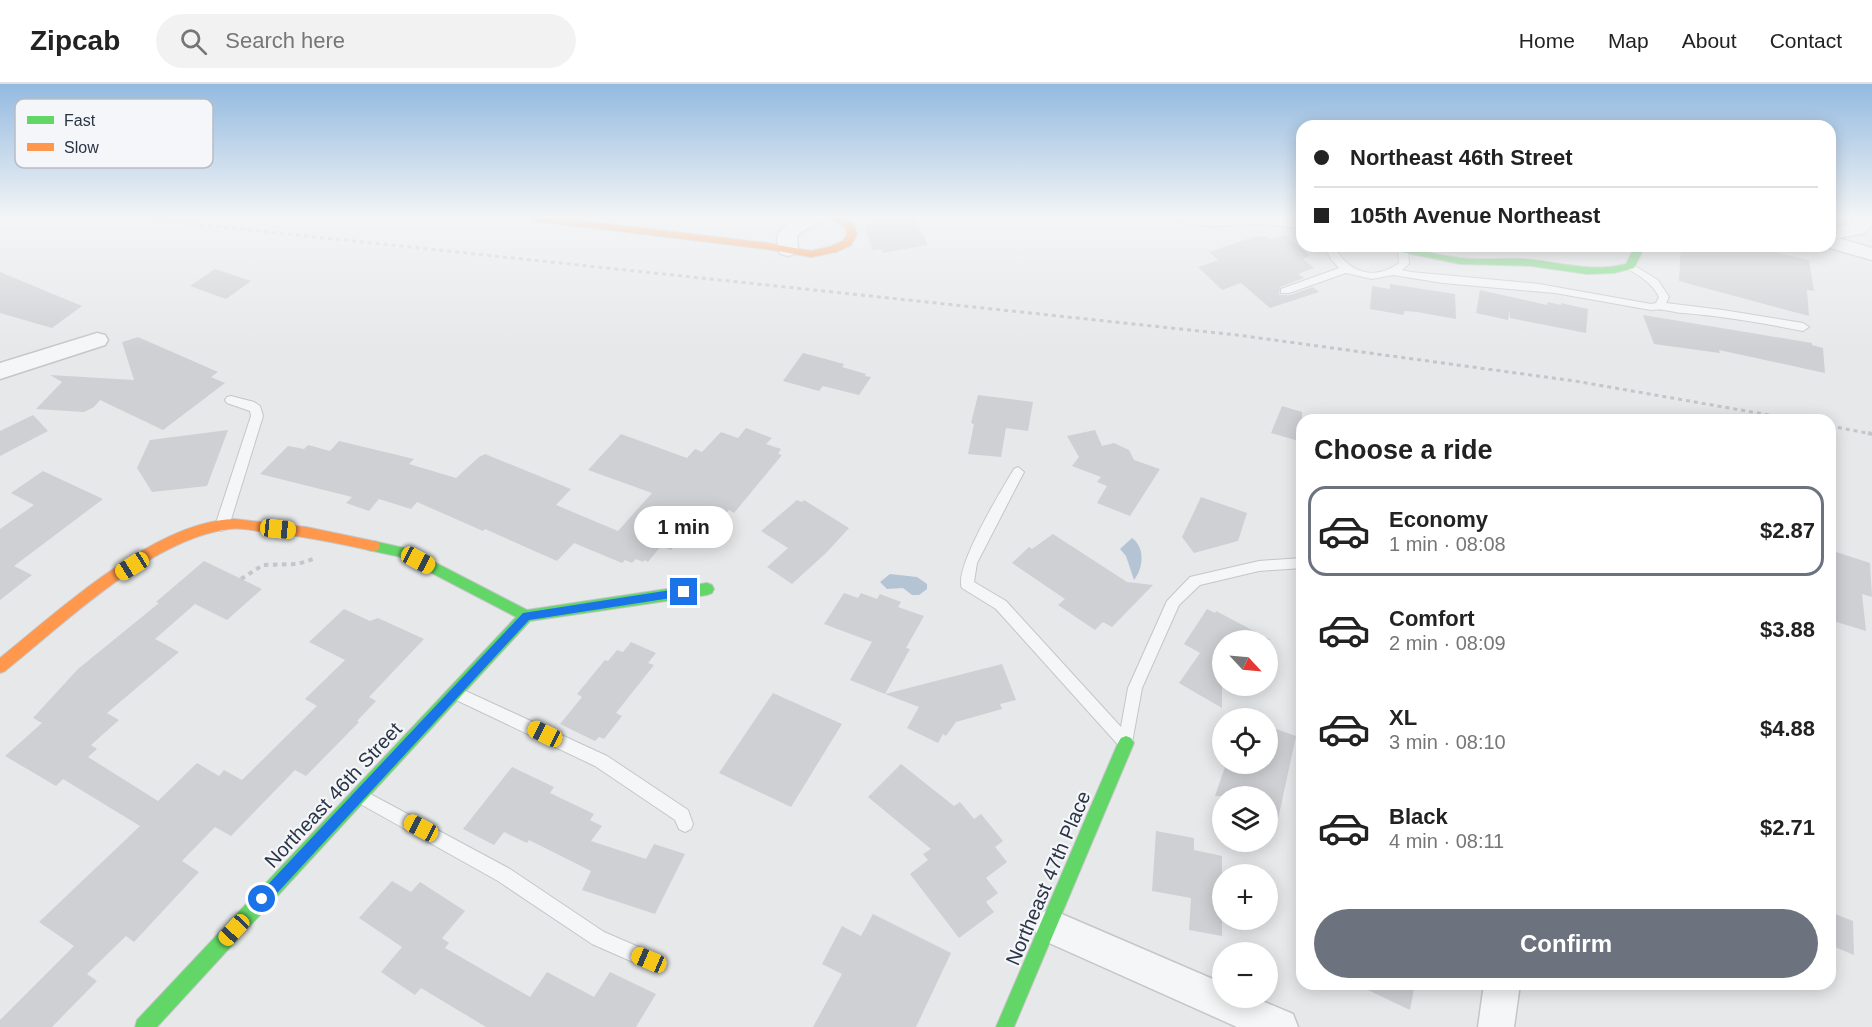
<!DOCTYPE html>
<meta charset="utf-8">
<style>
:root{--surface:#fff;--page:#f2f2f2;--text:#222;--muted:#767676;--line:#e0e0e0;--accent:#6c737f}
body{margin:0;font-family:Arial,sans-serif;background:var(--page);color:var(--text);height:100vh;display:flex;flex-direction:column;font-size:22px;white-space:nowrap}
*{box-sizing:border-box;margin:0}
p{font-size:20px;color:var(--muted)}
.icon{flex:none;width:33px;height:33px;fill:none;stroke:currentColor;stroke-width:2;stroke-linecap:round;stroke-linejoin:round}
.map{position:relative;flex:1;overflow:hidden}
.details{position:absolute;left:1296px;top:330px;width:540px;height:576px;display:flex;flex-direction:column;background:var(--surface);border-radius:18px;box-shadow:0 3px 15px #0003}
.details>*{flex:none}
.guide{position:absolute;left:1296px;top:36px;width:540px;height:132px;border-radius:18px;box-shadow:0 3px 15px #0003;display:grid;align-content:center;height:132px;padding:0 18px;background:var(--surface)}
.needle{width:39px;rotate:116deg}
.controls{position:absolute;left:1212px;top:546px;display:grid;gap:12px}
.controls a{display:grid;place-items:center;width:66px;height:66px;border-radius:50%;background:var(--surface);box-shadow:0 3px 15px #0003;font-size:30px}
.end{position:absolute;width:27px;height:27px;margin:-14px;border:8px solid #1a73e8;background:#fff;box-shadow:0 0 0 3px #fff}
.from{border-radius:50%}
.bubble{position:absolute;height:42px;border-radius:21px;background:var(--surface);box-shadow:0 3px 15px #0003;font-size:20px;font-weight:800;line-height:42px;text-align:center}
.car{position:absolute;width:18px;height:36px;margin:-18px -9px;border-radius:8px;box-shadow:0 0 4px 2px #0007;background:linear-gradient(#f5c518 24%,#345 0 40%,#f5c518 0 76%,#345 0 86%,#f5c518 0)}
.guide b{display:flex;align-items:center;gap:21px;height:57px;font-size:22px}
.guide b+b{border-top:2px solid var(--line)}
.guide i{width:15px;height:15px;background:var(--text)}
ul{padding:0;list-style:none}
li{display:flex;align-items:center;gap:18px;height:90px;margin:0 12px 9px;padding:0 6px;border:3px solid transparent;border-radius:18px}
li div{flex:1}
li b{display:block;font-size:22px}
li em{font-style:normal;font-weight:800}
li.on{border-color:var(--accent)}
li>.icon{width:54px;height:54px;stroke-width:1.5}
h2{padding:0 18px;font-size:27px;line-height:72px}
.button{display:flex;gap:12px;margin-top:auto;padding:12px 18px}
.button a{flex:1;height:69px;border-radius:36px;background:var(--accent);color:#fff;font-size:24px;font-weight:800;line-height:69px;text-align:center}
header{display:flex;align-items:center;gap:36px;box-sizing:border-box;height:84px;padding:0 30px;background:var(--surface);border-bottom:2px solid var(--line)}
header strong{font-size:28px}
nav{display:flex;gap:33px;margin-inline-start:auto;font-size:21px}
.search{width:420px;height:54px;background:var(--page);display:flex;align-items:center;gap:15px;box-sizing:border-box;padding:0 21px;border-radius:33px;color:var(--muted);font-size:22px}
.map>svg:first-child{display:block}
.water{fill:#b4c4d5}
.building{fill:#ced0d3}
.lines{fill:none;stroke-linecap:round;stroke-linejoin:round}
.lane-casing{stroke:#c4c6c8;stroke-width:2}
.street-casing{stroke:#c4c6c8;stroke-width:3}
.fast-casing{stroke:#c4c6c8;stroke-width:2}
.slow-casing{stroke:#c4c6c8;stroke-width:2}
.path-far1{stroke:#c5c6ca;stroke-width:3;stroke-dasharray:4 4;stroke-linecap:butt}
.path{stroke:#c5c6ca;stroke-width:4;stroke-dasharray:4.5 4.5;stroke-linecap:butt}
.lane{fill:#f5f6f7;fill-rule:evenodd}
.street{fill:#f5f6f7;fill-rule:evenodd}
.fast{fill:#63d668;fill-rule:evenodd}
.slow{fill:#ff974d;fill-rule:evenodd}
.route{fill:#1a73e8}
.labels{text-anchor:middle;stroke-width:4.5;stroke-linejoin:round;paint-order:stroke}
.near-street-label{font-size:20px;fill:#2b3445;stroke:#f4f6f9}
.key{fill:#f4f6f9;stroke:#b8bcc3;stroke-width:1.5}
.key-label{font-size:16px;fill:#2b3445}
</style>
<header>
<strong>Zipcab</strong>
<div class="search"><svg class="icon" aria-label="search" viewBox="0 0 24 24"><circle cx="10" cy="10" r="6"/><path d="M15 15l6 6"/></svg>Search here</div>
<nav><a>Home</a><a>Map</a><a>About</a><a>Contact</a></nav>
</header>
<div class="map">
<svg width="1872" height="943" viewBox="0 0 1872 943">
<rect width="100%" height="100%" fill="#e6e8ea"/>
<g class="water">
<path d="M1132 454C1146 464 1143 485 1134 496L1126 472 1120 465Z"/>
<polygon points="890,490 917,493 927,500 927,505 919,511 912,511 903,504 887,505 880,498"/>
</g>
<g class="building">
<polygon points="873,134 914,134 928,161 883,169 881,165 873,167 864,141 876,139"/>
<polygon points="1284,151 1310,172 1303,175 1314,184 1298,190 1304,194 1280,203 1279,211 1290,211 1313,203 1319,208 1270,224 1241,199 1222,206 1198,183 1218,176 1209,168 1254,153 1267,152 1269,155"/>
<polygon points="1681,162 1761,162 1761,165 1809,176 1814,207 1807,206 1809,232 1679,197"/>
<polygon points="215,185 251,197 226,215 190,202"/>
<polygon points="0,188 82,222 52,244 0,229"/>
<polygon points="1390,200 1455,210 1456,235 1417,228 1404,227 1404,231 1370,225 1372,202 1390,205"/>
<polygon points="1480,206 1547,221 1548,218 1561,221 1561,219 1588,225 1586,249 1510,234 1510,226 1508,236 1476,229"/>
<polygon points="1643,231 1812,259 1812,261 1823,264 1825,289 1719,266 1720,269 1654,260"/>
<polygon points="138,253 218,288 211,293 225,299 163,346 100,316 94,323 84,328 36,325 62,298 50,291 134,296 122,258"/>
<polygon points="803,269 844,280 842,283 866,290 865,292 871,293 859,311 823,302 819,307 783,297"/>
<polygon points="978,311 1033,318 1028,347 1006,344 1001,373 968,370 974,340 971,339"/>
<polygon points="1282,322 1302,328 1302,358 1271,349"/>
<polygon points="33,331 48,347 0,372 0,347"/>
<polygon points="746,344 772,354 766,360 781,365 778,370 782,371 734,429 729,426 703,457 685,449 671,466 661,462 648,478 645,476 643,478 636,475 632,479 625,476 622,479 574,459 557,477 485,445 483,447 417,418 411,425 379,415 369,427 346,419 352,413 260,390 288,362 304,365 308,361 330,367 339,357 414,375 409,380 456,394 479,373 485,370 571,405 556,421 618,447 652,409 588,386 621,350 687,374 695,365 702,368 721,348 738,354"/>
<polygon points="228,346 207,402 152,408 137,384 150,356"/>
<polygon points="1095,346 1102,362 1114,359 1129,366 1134,376 1160,385 1130,432 1097,419 1107,402 1097,398 1101,393 1072,382 1079,373 1067,352"/>
<polygon points="43,387 103,415 14,482 32,491 0,516 0,445 34,421 11,409"/>
<polygon points="1201,413 1247,429 1238,457 1194,469 1182,453"/>
<polygon points="797,416 802,418 804,416 849,444 827,468 792,500 767,483 788,464 761,447"/>
<polygon points="1053,450 1127,498 1153,501 1112,543 1103,538 1095,546 1058,521 1065,515 1012,479 1029,463 1032,465"/>
<polygon points="1830,466 1870,479 1872,513 1862,510 1866,547 1830,536"/>
<polygon points="204,477 262,505 227,536 195,520 155,555 179,568 107,629 119,636 91,661 97,665 88,673 158,717 197,679 219,692 224,686 242,696 317,622 305,615 345,576 309,558 344,525 370,537 378,534 424,555 369,613 376,617 357,637 359,638 306,692 295,686 231,752 215,743 182,777 199,788 134,858 126,852 87,890 97,897 52,943 0,943 0,936 74,862 39,838 140,742 63,695 56,702 5,672 42,639 33,634 78,585 159,519 156,518"/>
<polygon points="844,509 858,514 861,509 877,515 880,510 901,518 898,523 924,532 906,564 910,565 885,610 850,596 872,558 824,540"/>
<polygon points="1207,525 1215,529 1216,527 1271,556 1222,556 1222,624 1179,599 1200,569 1184,560"/>
<polygon points="631,558 656,569 648,579 654,581 616,629 622,632 604,655 599,653 595,657 560,640 582,613 577,610 605,576 608,577 617,566 623,568"/>
<polygon points="1002,580 1016,616 1000,620 1002,625 956,638 946,652 943,650 938,659 907,644 919,623 885,610"/>
<polygon points="773,609 842,640 791,723 719,689"/>
<polygon points="1268,642 1296,652 1277,740 1268,739 1268,712 1215,712 1226,680 1268,680"/>
<polygon points="901,680 954,722 960,718 974,735 981,730 1003,757 995,763 1007,778 986,794 998,809 986,818 994,828 959,854 910,790 928,776 923,770 931,765 868,713"/>
<polygon points="512,683 554,703 550,709 594,730 590,736 602,742 591,757 646,775 654,760 685,770 655,830 582,806 591,787 529,756 527,759 504,748 494,761 463,745"/>
<polygon points="1156,747 1194,754 1194,766 1222,772 1222,852 1189,846 1191,814 1152,807"/>
<polygon points="392,797 411,808 420,798 465,827 442,854 449,859 445,864 530,913 547,888 594,913 610,888 656,910 636,943 486,943 421,904 415,911 381,888 402,863 359,834"/>
<polygon points="1830,828 1853,837 1854,871 1830,861"/>
<polygon points="873,830 951,869 916,943 813,943 842,890 822,880 842,842 861,852"/>
<polygon points="1355,900 1415,900 1410,926"/>
</g>
<g class="lines">
<defs>
<g id="lane">
<path d="M1324 162H1334C1348 188 1373 198 1399 179L1398 167 1403 164 1408 167 1409 180 1402 186 1411 188 1539 200 1651 220 1656 219 1659 213C1652 199 1640 192 1626 184L1625 182 1630 179 1658 196 1669 213 1666 219 1723 226 1803 239 1809 243 1803 247C1763 239 1723 232 1683 229 1671 228 1663 224 1651 226L1555 209 1443 199 1393 191 1372 195 1346 189 1289 209H1281V205L1339 184 1331 175Z"/>
<polygon points="231,312 254,318 260,322 263,332 229,442 222,447 215,442 251,332 250,327 227,319 225,316 227,313"/>
<path d="M1018 383 1024 388 977 479 974 498 1006 517 1121 643 1128 604 1167 517 1190 493 1259 477 1302 474V484L1259 487 1200 501 1179 521 1142 604 1131 664 1126 666 1121 664 996 525 962 504C953 485 1002 405 1014 385Z"/>
<polygon points="457,603 607,672 688,726 693,740 691,745 685,748 679,745 675,736 595,682 452,614 450,609 452,604"/>
<polygon points="361,705 510,785 604,848 655,870 658,876 655,882 649,885 592,860 498,797 355,717 353,712 355,707"/>
</g>
<g id="street">
<path d="M825 134C819 142 806 142 797 152L798 166 795 170 788 172 781 170 778 166 777 151 791 135Z"/>
<path d="M1179 134H1302V145C1288 143 1273 140 1259 140 1233 140 1208 145 1182 138Z"/>
<polygon points="1857,134 1872,134 1872,141 1865,149 1838,154 1872,164 1872,176 1823,162 1830,162 1830,143 1852,140"/>
<polygon points="97,249 105,251 108,256 105,261 0,295 0,279"/>
<polygon points="1050,825 1222,899 1222,914 1255,914 1293,930 1298,943 1237,943 1038,854 1033,842 1038,830"/>
<polygon points="1484,900 1520,900 1514,943 1478,943"/>
</g>
<g id="fast">
<path d="M1382 162C1409 162 1433 171 1460 174 1484 177 1509 173 1534 176 1565 180 1595 188 1626 180L1635 162H1645L1634 184 1614 189 1587 190 1531 182 1460 180 1387 165Z"/>
<polygon points="373,457 409,465 527,526 707,499 712,501 714,505 712,509 707,511 530,537 157,943 135,943 137,936 516,533 401,473 368,466 366,462 368,458"/>
<polygon points="1126,652 1131,654 1134,659 1014,943 996,943 1118,659 1121,654"/>
</g>
<g id="slow">
<polygon points="530,134 559,134 767,159 811,167 829,163 843,157 847,150 845,143 830,134 843,134 853,139 857,150 851,161 836,168 811,173 767,165 535,137"/>
<path d="M234 435 306 443 373 457 378 458 380 462 378 466 373 467C338 459 302 452 266 448 254 447 241 443 229 445 151 455 65 539 5 587L0 589V574C60 526 154 438 234 435Z"/>
</g>
</defs>
<use href="#lane" class="lane-casing"/>
<use href="#street" class="street-casing"/>
<use href="#fast" class="fast-casing"/>
<use href="#slow" class="slow-casing"/>
<g class="path-far1">
<polyline points="137,134 1237,251 1575,297 1798,336"/>
<polyline points="1830,342 1872,350"/>
</g>
<g class="path">
<polyline points="1868,349 1872,350"/>
<polyline points="241,495 263,481 298,480 313,475"/>
</g>
<use href="#lane" class="lane"/>
<use href="#street" class="street"/>
<use href="#fast" class="fast"/>
<use href="#slow" class="slow"/>
</g>
<linearGradient id="sky" x2="0" y2="1"><stop stop-color="#93bae0"/><stop offset="0.5" stop-color="#f4f5f6"/><stop offset="1" stop-color="#f4f5f6" stop-opacity="0"/></linearGradient>
<rect width="1872" height="266" fill="url(#sky)"/>
<polygon class="route" points="684,504 689,508 684,512 529,536 267,820 258,820 256,815 258,811 523,529"/>
<g class="labels">
<g class="near-street-label">
<text transform="translate(333 711) rotate(-47)" y="7">Northeast 46th Street</text>
<text transform="translate(1048 794) rotate(-67)" y="7">Northeast 47th Place</text>
</g>
</g>
<rect x="15" y="15" width="198" height="69" rx="9" class="key"/>
<rect x="27" y="32" width="27" height="8" fill="#63d668"/>
<rect x="27" y="59" width="27" height="8" fill="#ff974d"/>
<g class="key-label">
<text x="64" y="42">Fast</text>
<text x="64" y="69">Slow</text>
</g>
</svg>
<div class="controls">
<a><svg class="needle" viewBox="-14 -14 28 28"><path d="M0-13l5 13h-10z" fill="#e53935"/><path d="M0 13l5-13h-10z" fill="#767676"/></svg></a>
<a><svg class="icon" aria-label="locate" viewBox="0 0 24 24"><circle cx="12" cy="12" r="6"/><path d="M12 2v4M12 18v4M2 12h4M18 12h4"/></svg></a>
<a><svg class="icon" aria-label="layers" viewBox="0 0 24 24"><path d="M12 4l9 5-9 5-9-5zM3 14l9 5 9-5"/></svg></a>
<a>+</a>
<a>−</a>
</div>
<i class="end from" style="left:262px;top:815px"></i>
<i class="end" style="left:684px;top:508px"></i>
<div class="bubble" style="left:634px;top:422px;width:99px">1 min</div>
<i class="car" style="left:278px;top:445px;rotate:96deg"></i>
<i class="car" style="left:418px;top:476px;rotate:118deg"></i>
<i class="car" style="left:132px;top:482px;rotate:238deg"></i>
<i class="car" style="left:545px;top:650px;rotate:296deg"></i>
<i class="car" style="left:421px;top:744px;rotate:298deg"></i>
<i class="car" style="left:234px;top:846px;rotate:223deg"></i>
<i class="car" style="left:649px;top:876px;rotate:293deg"></i>
<div class="guide">
<b><i class="from"></i>Northeast 46th Street</b>
<b><i></i>105th Avenue Northeast</b>
</div>
<section class="details">
<h2>Choose a ride</h2>
<ul>
<li class="on"><svg class="icon" aria-label="car" viewBox="0 0 24 24"><path d="M5 17H2v-5l4-1 3-4h7l3 4 3 1v5h-3M9 17h6M6 11h13"/><circle cx="7" cy="17" r="2"/><circle cx="17" cy="17" r="2"/></svg><div><b>Economy</b><p>1 min · 08:08</p></div><em>$2.87</em></li>
<li><svg class="icon" aria-label="car" viewBox="0 0 24 24"><path d="M5 17H2v-5l4-1 3-4h7l3 4 3 1v5h-3M9 17h6M6 11h13"/><circle cx="7" cy="17" r="2"/><circle cx="17" cy="17" r="2"/></svg><div><b>Comfort</b><p>2 min · 08:09</p></div><em>$3.88</em></li>
<li><svg class="icon" aria-label="car" viewBox="0 0 24 24"><path d="M5 17H2v-5l4-1 3-4h7l3 4 3 1v5h-3M9 17h6M6 11h13"/><circle cx="7" cy="17" r="2"/><circle cx="17" cy="17" r="2"/></svg><div><b>XL</b><p>3 min · 08:10</p></div><em>$4.88</em></li>
<li><svg class="icon" aria-label="car" viewBox="0 0 24 24"><path d="M5 17H2v-5l4-1 3-4h7l3 4 3 1v5h-3M9 17h6M6 11h13"/><circle cx="7" cy="17" r="2"/><circle cx="17" cy="17" r="2"/></svg><div><b>Black</b><p>4 min · 08:11</p></div><em>$2.71</em></li>
</ul>
<div class="button"><a>Confirm</a></div>
</section>
</div>
